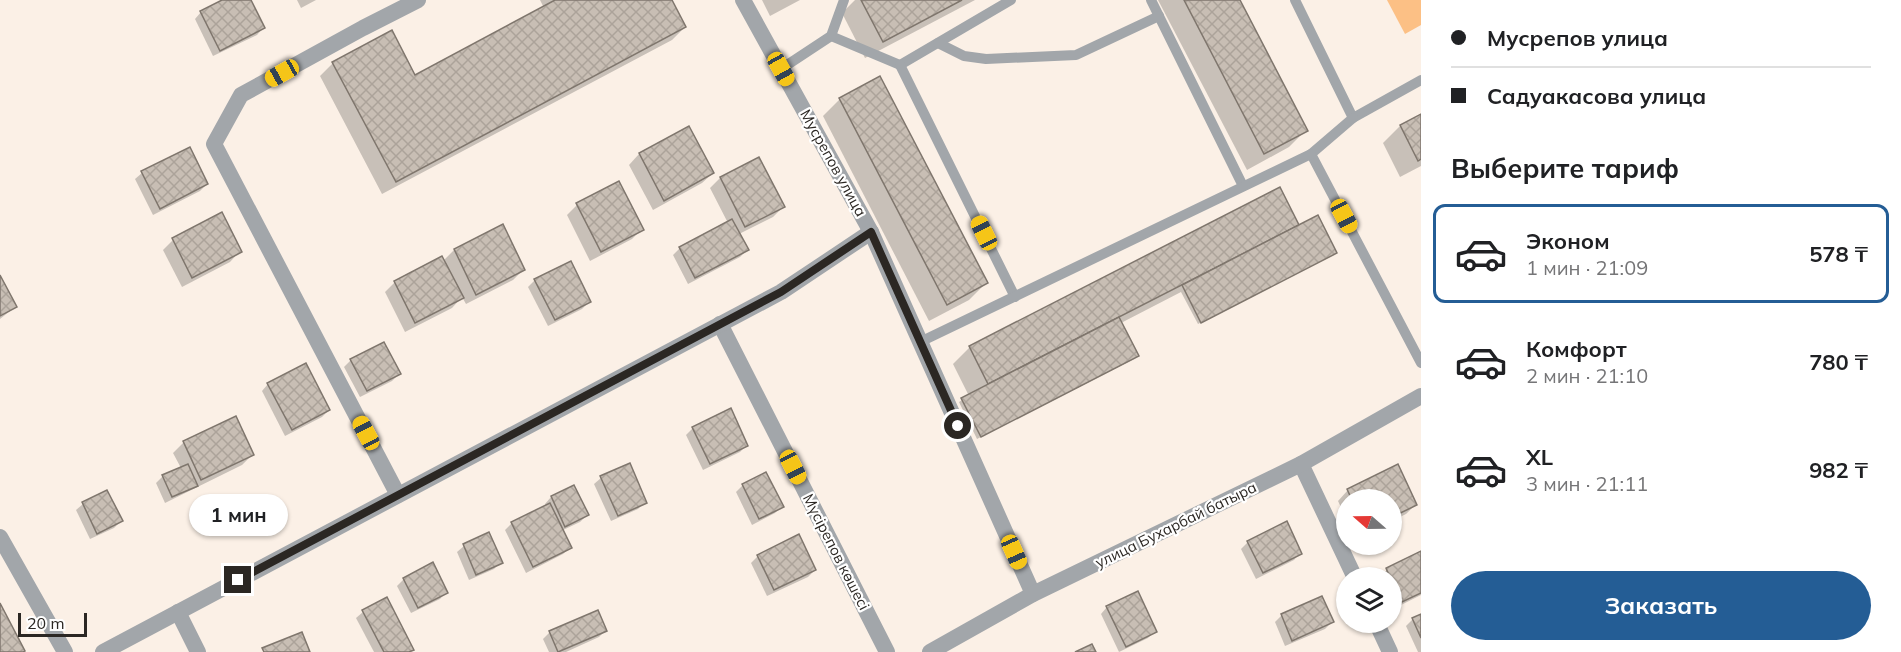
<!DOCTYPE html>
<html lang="ru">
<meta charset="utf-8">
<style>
:root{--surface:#fff;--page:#f2f2f2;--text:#202124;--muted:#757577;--line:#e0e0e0;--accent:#245d95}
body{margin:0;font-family:Mulish,sans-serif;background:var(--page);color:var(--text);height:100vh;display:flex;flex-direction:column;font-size:22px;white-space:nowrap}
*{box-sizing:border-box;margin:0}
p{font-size:20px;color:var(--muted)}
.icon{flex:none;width:33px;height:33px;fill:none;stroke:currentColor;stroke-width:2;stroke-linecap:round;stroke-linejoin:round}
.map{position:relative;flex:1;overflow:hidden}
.drawer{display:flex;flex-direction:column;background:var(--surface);width:480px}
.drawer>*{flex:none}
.hud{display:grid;align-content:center;height:132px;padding:0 30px;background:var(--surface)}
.needle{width:39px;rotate:290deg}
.tools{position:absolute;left:1336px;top:489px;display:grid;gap:12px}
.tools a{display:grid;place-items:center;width:66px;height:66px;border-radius:50%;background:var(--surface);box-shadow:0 2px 4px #0004;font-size:30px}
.scale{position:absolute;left:18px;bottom:15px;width:69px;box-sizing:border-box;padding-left:6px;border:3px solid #2b2723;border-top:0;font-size:16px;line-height:21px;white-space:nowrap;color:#2b2723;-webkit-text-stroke:4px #fff;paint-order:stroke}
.end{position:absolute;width:27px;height:27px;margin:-14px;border:8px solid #2b2723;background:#fff;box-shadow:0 0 0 3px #fff}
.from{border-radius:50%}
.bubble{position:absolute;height:42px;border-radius:21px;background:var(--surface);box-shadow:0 2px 4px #0004;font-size:20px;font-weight:700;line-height:42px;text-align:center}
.car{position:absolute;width:18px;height:36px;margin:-18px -9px;border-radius:8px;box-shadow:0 0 4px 2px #0007;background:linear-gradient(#f5c518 24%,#345 0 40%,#f5c518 0 76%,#345 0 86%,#f5c518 0)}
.hud b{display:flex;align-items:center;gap:21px;height:57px;font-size:22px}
.hud b+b{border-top:2px solid var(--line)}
.hud i{width:15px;height:15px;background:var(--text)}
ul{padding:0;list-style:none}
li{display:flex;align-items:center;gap:18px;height:99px;margin:0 12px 9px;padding:0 18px;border:3px solid transparent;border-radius:12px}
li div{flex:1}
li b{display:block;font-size:22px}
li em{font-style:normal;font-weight:700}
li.on{border-color:var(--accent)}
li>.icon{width:54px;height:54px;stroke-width:1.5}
h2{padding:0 30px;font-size:27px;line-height:72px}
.cta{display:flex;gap:12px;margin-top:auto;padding:12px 30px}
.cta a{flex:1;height:69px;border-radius:36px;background:var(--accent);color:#fff;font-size:24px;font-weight:700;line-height:69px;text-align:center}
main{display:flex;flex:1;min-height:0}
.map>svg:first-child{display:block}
.pitch{fill:#fcc085}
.shadow{fill:#0003}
.building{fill:url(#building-cross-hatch);stroke:#7f766d;stroke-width:1.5}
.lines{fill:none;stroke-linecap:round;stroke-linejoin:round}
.service{stroke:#a2a6aa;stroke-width:10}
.minor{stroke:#a2a6aa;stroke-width:16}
.route{stroke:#2b2723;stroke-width:8}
.labels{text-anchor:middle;stroke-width:4.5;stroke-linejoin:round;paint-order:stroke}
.street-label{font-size:15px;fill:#2b2723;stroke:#fff}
</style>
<main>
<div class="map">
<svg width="1421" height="652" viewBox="0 0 1421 652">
<defs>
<pattern id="building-cross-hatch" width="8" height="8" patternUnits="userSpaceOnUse" patternTransform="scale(1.5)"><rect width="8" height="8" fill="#c8beb4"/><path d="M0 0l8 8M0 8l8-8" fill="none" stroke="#aca39a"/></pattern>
</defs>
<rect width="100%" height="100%" fill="#fbf0e6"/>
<polygon class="pitch" points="1387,0 1421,0 1421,25 1405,34"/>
<g class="shadow">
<polygon points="226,0 250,0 263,28 257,35 213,56 195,19 201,12"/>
<polygon points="297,0 316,0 301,8"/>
<polygon points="540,0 670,0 685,27 672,40 382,194 320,76 333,63 414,77 544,8"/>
<polygon points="762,0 800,0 770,16"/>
<polygon points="855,0 975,0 865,58 842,13"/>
<polygon points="1158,0 1238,0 1306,130 1289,147 1247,170"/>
<polygon points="840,99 986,283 969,300 929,321 823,116"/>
<polygon points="1421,116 1421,166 1400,177 1383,143 1400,126"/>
<polygon points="688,128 713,173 702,183 653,210 629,165 639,154"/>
<polygon points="189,149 207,184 200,191 153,215 135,179 142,173"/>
<polygon points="758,159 783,207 773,217 739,234 747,250 740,257 688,284 673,255 680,248 728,223 710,188 720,178"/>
<polygon points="618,183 642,229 632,239 590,261 567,215 577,205"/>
<polygon points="502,226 523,270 513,280 466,304 462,297 452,308 405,332 385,292 395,282 443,261 454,250"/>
<polygon points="1292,229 1335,253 1198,324 1181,292 1121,323 1137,356 1134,359 977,439 959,402 969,396 953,364 970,347"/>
<polygon points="173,240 240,251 230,262 182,287 163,250"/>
<polygon points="0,279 15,307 0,319"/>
<polygon points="535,280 589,302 582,309 548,326 528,287"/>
<polygon points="351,360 399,374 392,381 360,397 344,367"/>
<polygon points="268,384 329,410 322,417 285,436 262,391"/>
<polygon points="235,418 252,455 242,465 165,503 156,483 163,476 181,468 173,453 184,442"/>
<polygon points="693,428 747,445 740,452 703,470 686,435"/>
<polygon points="601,478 645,502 638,509 611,521 594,484"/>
<polygon points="743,485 782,506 775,513 752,525 736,492"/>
<polygon points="573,487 587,515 580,522 561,531 570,548 563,554 526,573 505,530 512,523 546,507 545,504 551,497"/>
<polygon points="1348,490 1416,504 1406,514 1392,521 1392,500 1347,500 1347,520 1338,501"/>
<polygon points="106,492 121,521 114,528 90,539 76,510 83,504"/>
<polygon points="1248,542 1300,553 1294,560 1256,579 1241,549"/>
<polygon points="464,546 501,562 494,569 469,580 457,552"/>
<polygon points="1421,553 1421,595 1395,608 1392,601 1392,578 1380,576 1387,570"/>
<polygon points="758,556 815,570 808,577 767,596 751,563"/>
<polygon points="404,579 446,592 440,599 411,613 397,586"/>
<polygon points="386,599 412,649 409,652 374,652 356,618 363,612"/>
<polygon points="1107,607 1155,631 1148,638 1119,652 1101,614"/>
<polygon points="1282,615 1332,622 1325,629 1285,646 1275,622"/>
<polygon points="1421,615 1421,652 1418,652 1406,626 1413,619"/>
<polygon points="605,631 599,637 566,652 549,652 543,639 550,632"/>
</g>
<g class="building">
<polygon points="222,0 251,0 265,28 220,51 200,11"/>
<polygon points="555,0 672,0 686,27 396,182 332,62 392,30 415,75"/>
<polygon points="861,0 962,0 883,42"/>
<polygon points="1184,0 1240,0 1308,131 1264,154"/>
<polygon points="880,76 988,283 947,305 839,98"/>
<polygon points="1421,114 1421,159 1418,161 1400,125"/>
<polygon points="689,126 714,173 664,201 639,153"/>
<polygon points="190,147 208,184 160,209 141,171"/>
<polygon points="759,157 785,207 745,227 720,177"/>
<polygon points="619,181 644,230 601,252 576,203"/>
<polygon points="1280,187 1299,225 988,384 969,346"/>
<polygon points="222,212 242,252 192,278 172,238"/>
<polygon points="1318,215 1337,253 1201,323 1182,285"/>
<polygon points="732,219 749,250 695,278 679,247"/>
<polygon points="503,224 525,270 476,295 454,249"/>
<polygon points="442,256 464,298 415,323 394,281"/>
<polygon points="571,261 591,302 555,320 534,279"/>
<polygon points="0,275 17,307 0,316"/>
<polygon points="1119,317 1139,356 981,437 961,398"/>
<polygon points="384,342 401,374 367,391 350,359"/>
<polygon points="306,363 330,410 292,430 267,383"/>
<polygon points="731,408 748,446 710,464 692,427"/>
<polygon points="236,416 254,455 201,480 183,441"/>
<polygon points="630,463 647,503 618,516 600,476"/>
<polygon points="188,464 198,486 172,497 162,475"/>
<polygon points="1398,464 1417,505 1392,517 1392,500 1352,500 1347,489"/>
<polygon points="766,472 784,507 759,519 742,484"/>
<polygon points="574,485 589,515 565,527 551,496"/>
<polygon points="107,490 123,521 97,534 82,502"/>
<polygon points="550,503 572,548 533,567 511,522"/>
<polygon points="1287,521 1302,554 1263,573 1247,541"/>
<polygon points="489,532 503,563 476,575 463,544"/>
<polygon points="799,534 816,570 774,590 757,555"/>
<polygon points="1421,551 1421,593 1402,602 1392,578 1390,578 1386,568"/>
<polygon points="433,562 448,593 418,608 403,578"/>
<polygon points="1138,591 1157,632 1126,647 1106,606"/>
<polygon points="1322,596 1334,622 1292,641 1281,614"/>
<polygon points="387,597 414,650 409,652 384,652 362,610"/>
<polygon points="0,603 25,651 23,652 0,652"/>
<polygon points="598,610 607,631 558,652 549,631"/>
<polygon points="1421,614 1421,638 1412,618"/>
<polygon points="302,632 310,652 264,652 262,648"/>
<polygon points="1092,644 1096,652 1075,652"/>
</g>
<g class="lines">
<g class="service">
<polyline points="1151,0 1243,186"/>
<polyline points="1295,0 1353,118 1421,80"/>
<polyline points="831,36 900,65 1011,0"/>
<polyline points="938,43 964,56 986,59 1076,55 1159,16"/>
<polyline points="900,65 1015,297"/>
<polyline points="781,69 831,36 844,0"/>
<polyline points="1353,118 1311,154 1421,363"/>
<polyline points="920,342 1311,154"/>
</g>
<g class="minor">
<polyline points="743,0 871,232 1033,594"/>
<polyline points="720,324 887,652"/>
<polyline points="1301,464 1355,578"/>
<polyline points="398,495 214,144 241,95 363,28 418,0"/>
<polyline points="0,537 65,652"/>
<polyline points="178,612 198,652"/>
<polyline points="1376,622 1390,652"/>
<polyline points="103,652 781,292 871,232"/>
<polyline points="930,652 1033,594 1301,464 1421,396"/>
</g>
</g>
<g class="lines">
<polyline class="route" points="238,580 781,292 871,232 958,426"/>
</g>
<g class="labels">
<g class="street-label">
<text transform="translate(833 163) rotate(61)" y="5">Мусрепов улица</text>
<text transform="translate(1176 525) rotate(-26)" y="5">улица Бухарбай батыра</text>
<text transform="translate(836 552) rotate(63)" y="5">Мүсірепов көшесі</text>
</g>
</g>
</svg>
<div class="tools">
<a><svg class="needle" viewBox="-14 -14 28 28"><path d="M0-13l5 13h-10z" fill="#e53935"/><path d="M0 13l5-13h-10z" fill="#757577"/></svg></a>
<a><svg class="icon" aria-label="layers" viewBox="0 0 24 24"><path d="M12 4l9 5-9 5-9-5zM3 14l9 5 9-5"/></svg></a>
</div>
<div class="scale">20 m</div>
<i class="end from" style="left:958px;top:426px"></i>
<i class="end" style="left:238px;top:580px"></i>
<div class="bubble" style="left:189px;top:494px;width:99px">1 мин</div>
<i class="car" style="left:781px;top:69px;rotate:151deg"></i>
<i class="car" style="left:282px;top:73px;rotate:241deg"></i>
<i class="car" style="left:1344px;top:216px;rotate:152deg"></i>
<i class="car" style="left:984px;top:233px;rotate:334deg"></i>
<i class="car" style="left:366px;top:433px;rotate:332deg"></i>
<i class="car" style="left:793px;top:467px;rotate:153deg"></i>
<i class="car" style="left:1014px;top:552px;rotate:156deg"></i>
</div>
<section class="drawer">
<div class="hud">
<b><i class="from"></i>Мусрепов улица</b>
<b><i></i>Садуакасова улица</b>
</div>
<h2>Выберите тариф</h2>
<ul>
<li class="on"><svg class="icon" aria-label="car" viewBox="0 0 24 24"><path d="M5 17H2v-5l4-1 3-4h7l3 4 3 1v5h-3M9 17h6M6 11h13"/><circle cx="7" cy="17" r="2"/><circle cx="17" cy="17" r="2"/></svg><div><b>Эконом</b><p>1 мин · 21:09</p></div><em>578 ₸</em></li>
<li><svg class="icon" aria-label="car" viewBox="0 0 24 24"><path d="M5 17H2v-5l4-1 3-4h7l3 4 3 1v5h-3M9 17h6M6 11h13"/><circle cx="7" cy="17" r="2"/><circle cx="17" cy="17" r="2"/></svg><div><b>Комфорт</b><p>2 мин · 21:10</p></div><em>780 ₸</em></li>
<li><svg class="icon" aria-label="car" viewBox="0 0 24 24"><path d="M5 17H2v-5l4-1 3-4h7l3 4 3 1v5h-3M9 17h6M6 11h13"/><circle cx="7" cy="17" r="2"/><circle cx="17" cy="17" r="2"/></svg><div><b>XL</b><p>3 мин · 21:11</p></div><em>982 ₸</em></li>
</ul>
<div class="cta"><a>Заказать</a></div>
</section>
</main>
